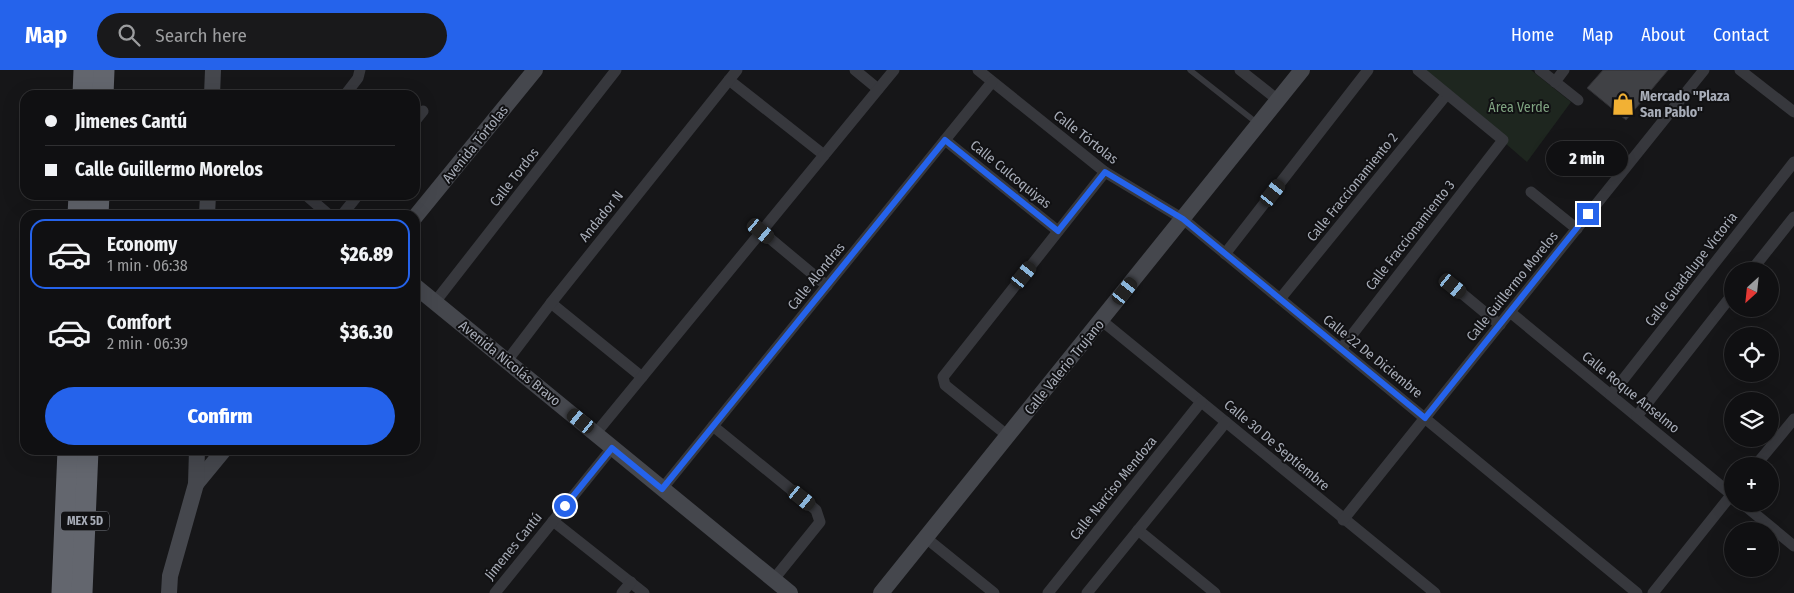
<!DOCTYPE html>
<meta charset="utf-8">
<style>
:root{--surface:#101012;--page:#19191b;--text:#f1f3f6;--muted:#9c9d9f;--line:#303032;--accent:#2563eb}
body{margin:0;font-family:"Fira Sans Condensed",sans-serif;background:var(--page);color:var(--text);height:100vh;display:flex;flex-direction:column;font-size:19px;white-space:nowrap}
*{box-sizing:border-box;margin:0}
p{font-size:16px;color:var(--muted)}
.icon{flex:none;width:28px;height:28px;fill:none;stroke:currentColor;stroke-width:2;stroke-linecap:round;stroke-linejoin:round}
.map{position:relative;flex:1;overflow:hidden}
.sheet{position:absolute;left:20px;top:140px;width:400px;height:245px;display:flex;flex-direction:column;background:var(--surface);border-radius:15px;box-shadow:0 5px 20px #0002,0 0 0 1px var(--line)}
.sheet>*{flex:none}
.guide{position:absolute;left:20px;top:20px;width:400px;height:110px;border-radius:15px;box-shadow:0 5px 20px #0002,0 0 0 1px var(--line);display:grid;align-content:center;height:110px;padding:0 25px;background:var(--surface)}
.needle{width:32px;rotate:207deg}
.controls{position:absolute;left:1724px;top:192px;display:grid;gap:10px}
.controls a{display:grid;place-items:center;width:55px;height:55px;border-radius:50%;background:var(--surface);box-shadow:0 5px 20px #0002,0 0 0 1px var(--line);font-size:25px}
.end{position:absolute;width:22px;height:22px;margin:-11px;border:6px solid #2563eb;background:#fff;box-shadow:0 0 0 2px #fff}
.from{border-radius:50%}
.bubble{position:absolute;height:35px;border-radius:18px;background:var(--surface);box-shadow:0 5px 20px #0002,0 0 0 1px var(--line);font-size:16px;font-weight:800;line-height:35px;text-align:center}
.car{position:absolute;width:15px;height:30px;margin:-15px -8px;border-radius:6px;box-shadow:0 0 4px 1px #0007;background:linear-gradient(#222 24%,#8ab4d8 0 40%,#222 0 76%,#8ab4d8 0 86%,#222 0)}
.guide b{display:flex;align-items:center;gap:18px;height:48px;font-size:19px}
.guide b+b{border-top:1px solid var(--line)}
.guide i{width:12px;height:12px;background:var(--text)}
ul{padding:9px 0 0;list-style:none}
li{display:flex;align-items:center;gap:15px;height:70px;margin:0 10px 8px;padding:0 15px;border:2px solid transparent;border-radius:15px}
li div{flex:1}
li b{display:block;font-size:19px}
li em{font-style:normal;font-weight:800}
li.selected{border-color:var(--accent)}
li>.icon{width:45px;height:45px;stroke-width:1.5}
.primary-button{display:flex;gap:10px;margin-top:auto;padding:10px 25px}
.primary-button a{flex:1;height:58px;border-radius:30px;background:var(--accent);color:#fff;font-size:20px;font-weight:800;line-height:58px;text-align:center}
header{display:flex;align-items:center;gap:30px;box-sizing:border-box;height:70px;padding:0 25px;background:var(--accent);color:#fff}
header strong{font-size:24px}
nav{display:flex;gap:28px;margin-inline-start:auto;font-size:18px}
.search{width:350px;height:45px;background:var(--page);display:flex;align-items:center;gap:12px;box-sizing:border-box;padding:0 18px;border-radius:28px;color:var(--muted);font-size:19px}
.map>svg:first-child{display:block}
.green{fill:#1e261f}
.building{fill:#404145;stroke:#303034}
.lines{fill:none;stroke-linecap:round;stroke-linejoin:round}
.lane{stroke:#37383d;stroke-width:5.5}
.street{stroke:#37383d;stroke-width:11}
.secondary{stroke:#45474d;stroke-width:16}
.highway{stroke:#63666e;stroke-width:21}
.route{stroke:#2563eb;stroke-width:6}
.labels{text-anchor:middle;stroke-width:4;stroke-linejoin:round;paint-order:stroke}
.shield{fill:#111113;stroke:#7b7e86;stroke-width:1}
.shield-label{font-size:12px;font-weight:bold;fill:#a8adb8}
.poi-label{font-size:14px;font-weight:bold;fill:#a8adb8;stroke:#111113;text-anchor:start}
.park-label{font-size:14px;fill:#7fa381;stroke:#111113}
.street-label{font-size:14px;fill:#a8adb8;stroke:#111113}
</style>
<header>
<strong>Map</strong>
<div class="search"><svg class="icon" aria-label="search" viewBox="0 0 24 24"><circle cx="10" cy="10" r="6"/><path d="M15 15l6 6"/></svg>Search here</div>
<nav><a>Home</a><a>Map</a><a>About</a><a>Contact</a></nav>
</header>
<div class="map">
<svg width="1794" height="523" viewBox="0 0 1794 523">
<rect width="100%" height="100%" fill="#161618"/>
<polygon class="green" points="1421,0 1531,0 1571,32 1527,92"/>
<polygon class="building" points="1603,0 1668,0 1626,50 1587,18"/>
<g class="lines">
<polyline class="lane" points="1190,0 1257,53"/>
<g class="street">
<polyline points="855,0 878,19"/>
<polyline points="978,0 1105,102 1183,149 1637,523"/>
<polyline points="1240,0 1278,30"/>
<polyline points="1540,0 1578,30"/>
<polyline points="1740,0 1794,42"/>
<polyline points="729,10 824,85"/>
<polyline points="1555,12 1564,0"/>
<polyline points="345,25 358,8 360,0"/>
<polyline points="415,51 423,41"/>
<polyline points="945,70 1058,161"/>
<polyline points="1531,122 1577,159"/>
<polyline points="306,125 329,145"/>
<polyline points="342,145 358,125"/>
<polyline points="761,161 827,216"/>
<polyline points="1225,184 1368,0"/>
<polyline points="1751,201 1794,147"/>
<polyline points="1453,216 1500,255"/>
<polyline points="1280,229 1447,24"/>
<polyline points="435,232 616,0"/>
<polyline points="551,233 642,307"/>
<polyline points="1510,242 1732,425"/>
<polyline points="1101,250 1435,523"/>
<polyline points="1341,279 1503,70 1418,0"/>
<polyline points="507,291 551,233 737,0"/>
<polyline points="1611,325 1794,92"/>
<polyline points="1637,346 1732,225"/>
<polyline points="713,356 816,440 820,452 774,509"/>
<polyline points="596,363 894,0"/>
<polyline points="1008,366 945,315 943,307 1105,102"/>
<polyline points="1755,396 1794,349"/>
<polyline points="662,419 992,12"/>
<polyline points="1743,434 1794,476"/>
<polyline points="1343,450 1704,0"/>
<polyline points="553,451 644,523"/>
<polyline points="1138,460 1215,523"/>
<polyline points="926,468 994,523"/>
<polyline points="495,523 612,378"/>
<polyline points="622,523 631,512"/>
<polyline points="1048,523 1201,332"/>
<polyline points="1087,523 1226,352"/>
<polyline points="1653,523 1732,424"/>
</g>
<g class="secondary">
<polyline points="212,25 213,0"/>
<polyline points="207,145 208,125"/>
<polyline points="415,147 535,0"/>
<polyline points="415,216 790,523"/>
<polyline points="196,414 224,380"/>
<polyline points="169,523 170,506 196,414 197,380"/>
<polyline points="881,523 1302,0"/>
</g>
<g class="highway">
<polyline points="83,25 84,0"/>
<polyline points="103,25 104,0"/>
<polyline points="78,145 79,125"/>
<polyline points="98,145 99,125"/>
<polyline points="62,523 68,380"/>
<polyline points="82,523 88,380"/>
</g>
</g>
<g class="lines">
<polyline class="route" points="565,436 612,378 662,419 945,70 1058,161 1105,102 1183,149 1425,348 1588,144"/>
</g>
<defs>
<symbol id="shop-bare" viewBox="-9 -9 18 18"><path d="M-5-2.5h2.3a2.7 3.5 0 0 1 5.4 0H5L5.5 6h-11ZM-1.5-2.5h3a1.5 2.3 0 0 0-3 0Z" fill="#f2b134" stroke="#111113" stroke-width="2.5" paint-order="stroke"/></symbol>
</defs>
<g fill-rule="evenodd">
<use href="#shop-bare" x="1607" y="18" width="32" height="32"/>
</g>
<g class="labels">
<rect class="shield" x="61" y="441.5" width="48" height="19" rx="4"/>
<g class="shield-label">
<text x="85" y="455">MEX 5D</text>
</g>
<g class="poi-label">
<text x="1640" y="31">Mercado "Plaza<tspan x="1640" dy="16">San Pablo"</tspan></text>
</g>
<g class="park-label">
<text x="1519" y="42">Área Verde</text>
</g>
<g class="street-label">
<text transform="translate(1086 67) rotate(38)" y="5">Calle Tórtolas</text>
<text transform="translate(475 74) rotate(-51)" y="5">Avenida Tórtolas</text>
<text transform="translate(1011 104) rotate(39)" y="5">Calle Culcoquiyas</text>
<text transform="translate(514 107) rotate(-52)" y="5">Calle Tordos</text>
<text transform="translate(1352 117) rotate(-51)" y="5">Calle Fraccionamiento 2</text>
<text transform="translate(601 146) rotate(-51)" y="5">Andador N</text>
<text transform="translate(1410 165) rotate(-52)" y="5">Calle Fraccionamiento 3</text>
<text transform="translate(1691 199) rotate(-52)" y="5">Calle Guadalupe Victoria</text>
<text transform="translate(816 206) rotate(-51)" y="5">Calle Alondras</text>
<text transform="translate(1512 216) rotate(-51)" y="5">Calle Guillermo Morelos</text>
<text transform="translate(1373 286) rotate(39)" y="5">Calle 22 De Diciembre</text>
<text transform="translate(510 293) rotate(39)" y="5">Avenida Nicolás Bravo</text>
<text transform="translate(1064 297) rotate(-51)" y="5">Calle Valerio Trujano</text>
<text transform="translate(1631 322) rotate(39)" y="5">Calle Roque Anselmo</text>
<text transform="translate(1277 375) rotate(40)" y="5">Calle 30 De Septiembre</text>
<text transform="translate(1113 418) rotate(-51)" y="5">Calle Narciso Mendoza</text>
<text transform="translate(513 476) rotate(-51)" y="5">Jimenes Cantú</text>
</g>
</g>
</svg>
<div class="controls">
<a><svg class="needle" viewBox="-14 -14 28 28"><path d="M0-13l5 13h-10z" fill="#e53935"/><path d="M0 13l5-13h-10z" fill="#9c9d9f"/></svg></a>
<a><svg class="icon" aria-label="locate" viewBox="0 0 24 24"><circle cx="12" cy="12" r="6"/><path d="M12 2v4M12 18v4M2 12h4M18 12h4"/></svg></a>
<a><svg class="icon" aria-label="layers" viewBox="0 0 24 24"><path d="M12 4l9 5-9 5-9-5zM3 14l9 5 9-5"/></svg></a>
<a>+</a>
<a>−</a>
</div>
<i class="end from" style="left:565px;top:436px"></i>
<i class="end" style="left:1588px;top:144px"></i>
<div class="bubble" style="left:1546px;top:71px;width:82px">2 min</div>
<i class="car" style="left:1273px;top:123px;rotate:38deg"></i>
<i class="car" style="left:761px;top:161px;rotate:130deg"></i>
<i class="car" style="left:1024px;top:205px;rotate:39deg"></i>
<i class="car" style="left:1453px;top:216px;rotate:129deg"></i>
<i class="car" style="left:1125px;top:221px;rotate:39deg"></i>
<i class="car" style="left:581px;top:351px;rotate:309deg"></i>
<i class="car" style="left:802px;top:428px;rotate:129deg"></i>
<div class="guide">
<b><i class="from"></i>Jimenes Cantú</b>
<b><i></i>Calle Guillermo Morelos</b>
</div>
<section class="sheet">
<ul>
<li class="selected"><svg class="icon" aria-label="car" viewBox="0 0 24 24"><path d="M5 17H2v-5l4-1 3-4h7l3 4 3 1v5h-3M9 17h6M6 11h13"/><circle cx="7" cy="17" r="2"/><circle cx="17" cy="17" r="2"/></svg><div><b>Economy</b><p>1 min · 06:38</p></div><em>$26.89</em></li>
<li><svg class="icon" aria-label="car" viewBox="0 0 24 24"><path d="M5 17H2v-5l4-1 3-4h7l3 4 3 1v5h-3M9 17h6M6 11h13"/><circle cx="7" cy="17" r="2"/><circle cx="17" cy="17" r="2"/></svg><div><b>Comfort</b><p>2 min · 06:39</p></div><em>$36.30</em></li>
</ul>
<div class="primary-button"><a>Confirm</a></div>
</section>
</div>
